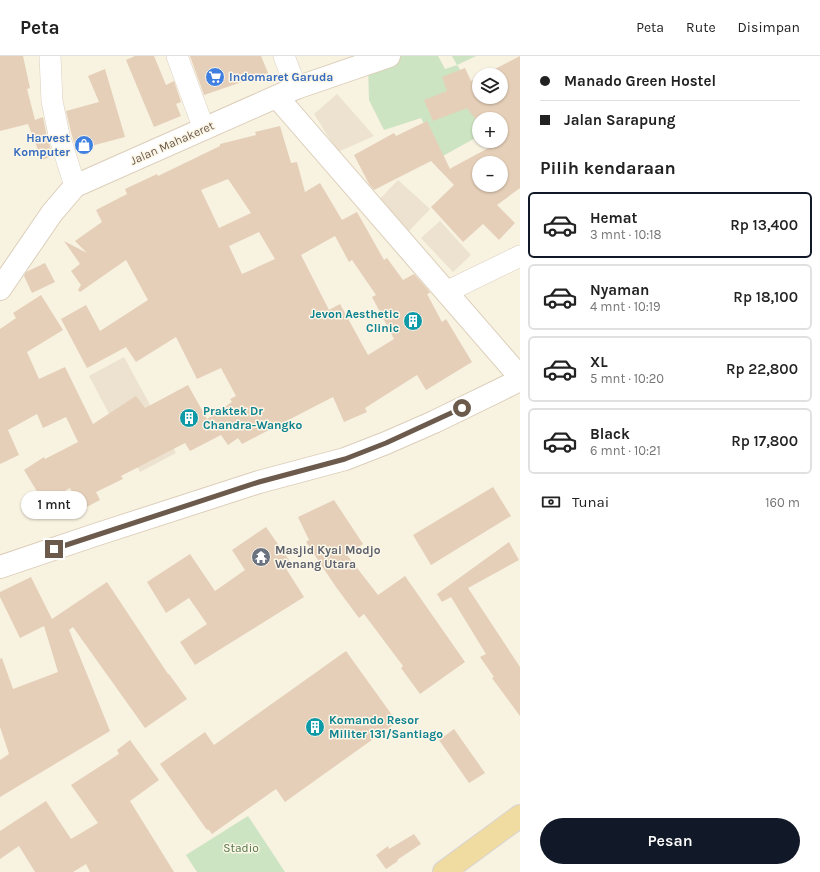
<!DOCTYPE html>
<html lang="id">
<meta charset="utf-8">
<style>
:root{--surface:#fff;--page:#f2f2f2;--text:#222;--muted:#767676;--line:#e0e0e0;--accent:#111827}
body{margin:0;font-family:Karla,sans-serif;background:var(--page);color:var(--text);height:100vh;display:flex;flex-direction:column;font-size:15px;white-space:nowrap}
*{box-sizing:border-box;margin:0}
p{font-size:13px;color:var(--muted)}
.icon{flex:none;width:22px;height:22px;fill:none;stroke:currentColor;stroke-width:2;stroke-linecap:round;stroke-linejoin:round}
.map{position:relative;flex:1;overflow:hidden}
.side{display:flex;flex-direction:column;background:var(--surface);width:300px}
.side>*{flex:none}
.banner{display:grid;align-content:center;height:88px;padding:0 20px;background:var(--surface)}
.buttons{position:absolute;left:472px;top:12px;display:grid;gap:8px}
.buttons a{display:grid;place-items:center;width:36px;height:36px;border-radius:50%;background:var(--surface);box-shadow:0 1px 3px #0004;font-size:20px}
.end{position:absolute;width:18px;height:18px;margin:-9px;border:5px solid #6c5b4c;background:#fff;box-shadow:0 0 0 2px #fff}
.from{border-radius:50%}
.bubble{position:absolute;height:28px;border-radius:14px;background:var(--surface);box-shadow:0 1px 3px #0004;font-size:13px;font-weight:600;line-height:28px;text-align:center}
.banner b{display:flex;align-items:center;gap:14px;height:38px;font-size:15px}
.banner b+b{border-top:1px solid var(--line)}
.banner i{width:10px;height:10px;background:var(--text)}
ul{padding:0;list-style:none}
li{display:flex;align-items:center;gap:12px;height:66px;margin:0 8px 6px;padding:0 12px;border:2px solid var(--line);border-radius:6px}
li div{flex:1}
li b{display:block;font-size:15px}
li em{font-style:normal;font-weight:600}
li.on{border-color:var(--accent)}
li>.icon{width:36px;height:36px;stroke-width:1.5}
h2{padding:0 20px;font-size:18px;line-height:48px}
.pay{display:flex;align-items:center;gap:10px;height:44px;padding:0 20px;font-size:15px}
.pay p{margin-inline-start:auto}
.primary-button{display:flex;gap:8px;margin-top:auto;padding:8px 20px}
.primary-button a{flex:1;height:46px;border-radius:24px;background:var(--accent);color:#fff;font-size:16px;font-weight:600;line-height:46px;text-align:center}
header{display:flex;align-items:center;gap:24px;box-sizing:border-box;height:56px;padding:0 20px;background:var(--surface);border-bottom:1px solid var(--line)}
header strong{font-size:19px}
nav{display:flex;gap:22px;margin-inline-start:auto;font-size:14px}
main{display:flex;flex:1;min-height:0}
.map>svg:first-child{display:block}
.residential{fill:#ece2cf}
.green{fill:#cce4c2}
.building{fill:#e5cfb8;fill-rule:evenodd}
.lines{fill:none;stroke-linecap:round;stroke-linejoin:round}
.street-casing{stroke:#dbcfbf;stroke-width:22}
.secondary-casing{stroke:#dcceba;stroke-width:24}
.primary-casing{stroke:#d9d4d0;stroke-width:24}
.street{stroke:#fff;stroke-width:21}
.secondary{stroke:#fff;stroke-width:22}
.primary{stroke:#f0dca1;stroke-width:22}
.route{stroke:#6c5b4c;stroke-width:5}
.labels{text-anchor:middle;stroke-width:3;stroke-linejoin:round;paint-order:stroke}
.shop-label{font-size:12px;font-weight:bold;fill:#366cbe;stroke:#fcf6e7;text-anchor:start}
.street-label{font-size:12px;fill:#6c5b4c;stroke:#fcf6e7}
.culture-label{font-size:12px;font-weight:bold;fill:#0d838f;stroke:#fcf6e7;text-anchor:start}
.worship-label{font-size:12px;font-weight:bold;fill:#5b616d;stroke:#fcf6e7;text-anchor:start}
.park-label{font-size:12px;fill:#517748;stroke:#fcf6e7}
</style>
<header>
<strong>Peta</strong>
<nav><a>Peta</a><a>Rute</a><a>Disimpan</a></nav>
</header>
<main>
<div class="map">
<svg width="520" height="816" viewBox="0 0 520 816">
<rect width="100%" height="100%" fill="#f8f2e1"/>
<g class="residential">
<polygon points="337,38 374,80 338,96 314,58"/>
<polygon points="398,124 430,153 409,175 377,146"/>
<polygon points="440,165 471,199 453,216 421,182"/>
<polygon points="124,301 176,397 140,416 89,320"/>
</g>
<g class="green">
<polygon points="398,0 438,0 445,13 457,9 452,0 476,0 457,9 493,63 479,63 479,80 441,101 421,62 384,74 369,44 368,10"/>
<polygon points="248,760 285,816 197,816 186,799"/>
</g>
<g class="building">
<polygon points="0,0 23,0 30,32 27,33 35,64 43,61 47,81 53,100 42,104 28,68 0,75"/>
<polygon points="135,0 154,0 166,29 174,25 181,46 176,48 181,60 154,71 126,4"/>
<polygon points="190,0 261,0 268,17 204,39"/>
<path d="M520 0V132L497 149 515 167 499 184 483 168 463 186 431 151 454 129 431 105 374 134 369 128 354 99 394 77 396 80 427 65 450 113 453 111 494 89 491 85H501V63H479V68L467 52 433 65 424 44 447 35 442 21 465 12 471 25 479 21V41H501V19H483ZM479 107H501V129H479Z"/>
<polygon points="105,13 125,81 76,94 71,76 66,55 99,46 88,20"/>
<path d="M280 70 291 107 297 106 305 136 320 127 342 164 357 156 384 204 387 202 403 224 414 218 429 235 430 237 427 238 442 266 446 263 472 306 426 334 417 319 365 352 367 356 344 366 333 341 242 388 238 382 228 389 221 379 190 395 185 387 121 420 123 423 96 436 100 444 81 454 70 432 44 447 24 414 44 401 45 403 78 386 66 361 43 372 37 358 8 374 19 399 0 408V273L16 262 13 257 41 239 63 274 27 296 39 323 65 311 93 368 136 340 145 352 188 329 207 363 232 346 230 343 236 340 221 312 197 323 176 281 136 306 126 291 87 312 61 263 86 249 100 275 148 244 126 204 80 236 78 234 81 229 71 215 80 208 64 185 87 197 75 185 102 166 96 154 127 138 125 133 157 118 158 120 220 90V88L256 79 255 76ZM228 123 251 157 219 172 201 134ZM259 176 275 203 242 218 229 190ZM335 180 349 206 352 204 376 239 372 241 394 283 368 299 340 248 329 254 301 199Z"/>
<polygon points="45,207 55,226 32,237 24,220 26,216"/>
<polygon points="493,431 511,460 431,509 413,479"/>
<polygon points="334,444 363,488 347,499 378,539 405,520 465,606 420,638 401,612 403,610 364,558 359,562 336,531 306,486 309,484 298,461"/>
<polygon points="266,471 291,507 285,511 304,541 195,609 180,586 207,568 189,542 166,557 147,526 190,498 215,535 245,514 232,494"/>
<polygon points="509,486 519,504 468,532 520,611 520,660 492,622 494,621 480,601 486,598 451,541 442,546 437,538"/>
<polygon points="31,521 52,563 107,526 168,618 169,618 187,643 145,672 73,571 69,574 110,675 0,741 0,704 9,698 0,671 0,603 2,602 13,633 58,616 44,570 20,582 0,541 0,536"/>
<polygon points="346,595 397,666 285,746 276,733 212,778 208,773 207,774 160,708 205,676 214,689"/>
<polygon points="454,673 485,717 469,727 439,684"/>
<polygon points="130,684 159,724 130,745 174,816 90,816 86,808 73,816 35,816 19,790 0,803 0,775 46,745 71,783 98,767 71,729 119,698 117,694"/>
<polygon points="414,778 421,788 397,804 398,805 386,813 376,799 388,790 389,793"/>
</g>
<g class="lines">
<defs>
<g id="street">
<polyline points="50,0 52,45 59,79 75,130"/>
<polyline points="177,0 204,73"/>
<polyline points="284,0 296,32"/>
<polyline points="446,236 520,200"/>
</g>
<g id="secondary">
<polyline points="277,41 520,321"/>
<polyline points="0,233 52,157 75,130 296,32 389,0"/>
<polyline points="0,511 95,479 259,426 345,403 386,387 434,366 520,324"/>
</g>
<polyline id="primary" points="444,816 520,760"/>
</defs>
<use href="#street" class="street-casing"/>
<use href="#secondary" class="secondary-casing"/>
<use href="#primary" class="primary-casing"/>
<use href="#street" class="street"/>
<use href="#secondary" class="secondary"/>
<use href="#primary" class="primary"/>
</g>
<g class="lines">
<polyline class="route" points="54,493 259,426 345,403 386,387 462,352"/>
</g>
<defs>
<symbol id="supermarket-disc" viewBox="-11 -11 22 22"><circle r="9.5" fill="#3f7fe0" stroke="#fcf6e7"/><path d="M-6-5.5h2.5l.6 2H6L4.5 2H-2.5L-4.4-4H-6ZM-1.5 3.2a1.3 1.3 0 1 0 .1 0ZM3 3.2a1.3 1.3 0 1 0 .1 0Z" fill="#fff"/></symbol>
<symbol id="shop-disc" viewBox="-11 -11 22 22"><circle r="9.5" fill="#3f7fe0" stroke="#fcf6e7"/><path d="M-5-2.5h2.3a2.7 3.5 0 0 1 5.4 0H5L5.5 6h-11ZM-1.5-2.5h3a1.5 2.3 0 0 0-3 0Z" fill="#fff"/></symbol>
<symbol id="building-disc" viewBox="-11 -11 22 22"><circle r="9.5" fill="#0f9aa8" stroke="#fcf6e7"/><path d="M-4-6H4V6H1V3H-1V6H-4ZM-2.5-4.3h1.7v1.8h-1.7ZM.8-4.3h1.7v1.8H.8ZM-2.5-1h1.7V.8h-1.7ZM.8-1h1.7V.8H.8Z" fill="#fff"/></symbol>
<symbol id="temple-disc" viewBox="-11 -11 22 22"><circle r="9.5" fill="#6b7280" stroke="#fcf6e7"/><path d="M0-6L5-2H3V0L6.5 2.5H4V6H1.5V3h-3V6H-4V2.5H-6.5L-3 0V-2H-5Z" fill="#fff"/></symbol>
</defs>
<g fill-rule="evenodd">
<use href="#supermarket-disc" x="204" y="10" width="22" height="22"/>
<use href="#shop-disc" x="73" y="78" width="22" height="22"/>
<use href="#building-disc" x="402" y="254" width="22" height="22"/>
<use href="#building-disc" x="178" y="351" width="22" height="22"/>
<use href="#temple-disc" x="250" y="490" width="22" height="22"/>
<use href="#building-disc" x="304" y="660" width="22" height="22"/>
</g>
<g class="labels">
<g class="shop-label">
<text x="229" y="25">Indomaret Garuda</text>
<text x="70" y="86" text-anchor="end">Harvest<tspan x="70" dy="14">Komputer</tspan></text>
</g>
<g class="street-label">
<text transform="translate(172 87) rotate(-24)" y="4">Jalan Mahakeret</text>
</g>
<g class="culture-label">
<text x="399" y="262" text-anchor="end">Jevon Aesthetic<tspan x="399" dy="14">Clinic</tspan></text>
<text x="203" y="359">Praktek Dr<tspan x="203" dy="14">Chandra-Wangko</tspan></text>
<text x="329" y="668">Komando Resor<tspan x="329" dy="14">Militer 131/Santiago</tspan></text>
</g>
<g class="worship-label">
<text x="275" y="498">Masjid Kyai Modjo<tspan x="275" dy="14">Wenang Utara</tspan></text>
</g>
<g class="park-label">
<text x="241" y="796">Stadio</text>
</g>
</g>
</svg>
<div class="buttons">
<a><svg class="icon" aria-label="layers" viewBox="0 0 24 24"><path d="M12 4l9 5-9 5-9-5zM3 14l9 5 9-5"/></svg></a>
<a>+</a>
<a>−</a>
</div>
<i class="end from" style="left:462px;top:352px"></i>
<i class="end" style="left:54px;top:493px"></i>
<div class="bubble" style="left:21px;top:435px;width:66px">1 mnt</div>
</div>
<section class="side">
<div class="banner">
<b><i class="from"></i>Manado Green Hostel</b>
<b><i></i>Jalan Sarapung</b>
</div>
<h2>Pilih kendaraan</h2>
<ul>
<li class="on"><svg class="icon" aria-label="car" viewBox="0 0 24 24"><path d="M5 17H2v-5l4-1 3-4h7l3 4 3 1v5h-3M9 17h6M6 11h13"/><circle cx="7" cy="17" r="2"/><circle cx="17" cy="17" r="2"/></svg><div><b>Hemat</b><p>3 mnt · 10:18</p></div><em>Rp 13,400</em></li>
<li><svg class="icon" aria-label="car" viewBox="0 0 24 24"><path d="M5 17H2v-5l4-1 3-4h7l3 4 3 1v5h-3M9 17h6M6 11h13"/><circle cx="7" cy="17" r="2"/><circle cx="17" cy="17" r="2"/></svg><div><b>Nyaman</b><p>4 mnt · 10:19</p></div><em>Rp 18,100</em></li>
<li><svg class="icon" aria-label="car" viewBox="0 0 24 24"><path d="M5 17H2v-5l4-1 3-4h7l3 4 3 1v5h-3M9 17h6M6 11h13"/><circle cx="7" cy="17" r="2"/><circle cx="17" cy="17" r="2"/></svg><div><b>XL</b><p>5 mnt · 10:20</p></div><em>Rp 22,800</em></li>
<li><svg class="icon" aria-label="car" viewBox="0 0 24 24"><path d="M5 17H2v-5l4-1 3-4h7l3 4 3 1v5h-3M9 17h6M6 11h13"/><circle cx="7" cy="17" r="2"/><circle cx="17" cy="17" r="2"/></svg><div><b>Black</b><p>6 mnt · 10:21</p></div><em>Rp 17,800</em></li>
</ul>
<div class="pay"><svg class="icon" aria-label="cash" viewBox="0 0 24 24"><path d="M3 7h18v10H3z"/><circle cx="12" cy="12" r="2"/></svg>Tunai<p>160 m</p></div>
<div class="primary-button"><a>Pesan</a></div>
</section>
</main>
